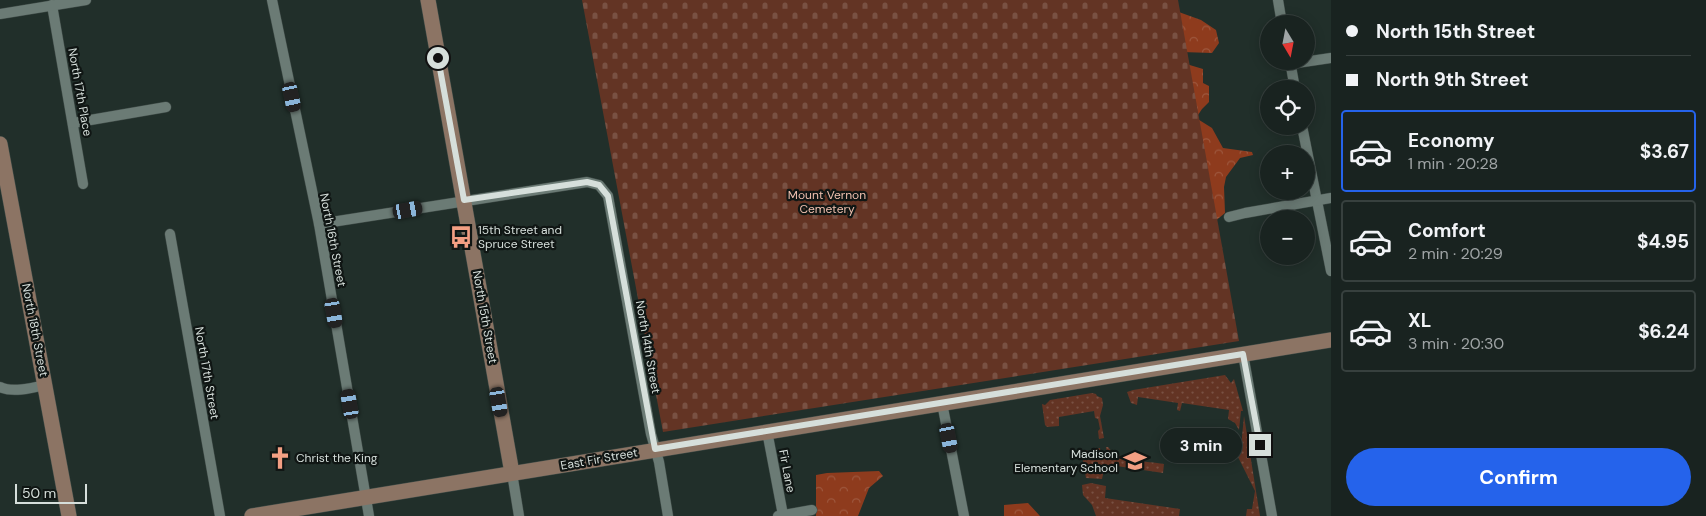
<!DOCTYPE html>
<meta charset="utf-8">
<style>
:root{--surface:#192320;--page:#222b29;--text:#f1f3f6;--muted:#9fa4a5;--line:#37403e;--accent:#2563eb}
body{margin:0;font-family:"DM Sans",sans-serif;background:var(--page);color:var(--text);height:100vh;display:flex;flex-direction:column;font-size:19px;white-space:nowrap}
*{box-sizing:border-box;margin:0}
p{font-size:16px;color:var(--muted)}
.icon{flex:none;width:28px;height:28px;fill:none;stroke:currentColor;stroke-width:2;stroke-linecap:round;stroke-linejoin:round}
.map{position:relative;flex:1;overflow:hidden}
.panel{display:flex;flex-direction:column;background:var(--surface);width:375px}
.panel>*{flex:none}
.hud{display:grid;align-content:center;height:110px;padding:0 15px;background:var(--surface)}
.needle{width:32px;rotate:170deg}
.tools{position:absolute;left:1260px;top:15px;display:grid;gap:10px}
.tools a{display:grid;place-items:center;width:55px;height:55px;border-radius:50%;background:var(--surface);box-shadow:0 2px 12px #0003,0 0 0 1px var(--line);font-size:25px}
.scale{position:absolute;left:15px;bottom:12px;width:72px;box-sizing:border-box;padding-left:5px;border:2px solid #d6dfdb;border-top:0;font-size:14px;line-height:18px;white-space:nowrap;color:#d6dfdb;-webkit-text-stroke:4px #101614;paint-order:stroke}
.end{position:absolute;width:22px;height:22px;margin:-11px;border:6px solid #d6dfdb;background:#111;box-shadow:0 0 0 2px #111}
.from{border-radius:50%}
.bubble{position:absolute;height:35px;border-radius:18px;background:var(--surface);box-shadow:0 2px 12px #0003,0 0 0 1px var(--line);font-size:16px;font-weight:700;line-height:35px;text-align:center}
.car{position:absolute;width:15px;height:30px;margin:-15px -8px;border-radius:6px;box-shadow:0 0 4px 1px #0007;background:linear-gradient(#222 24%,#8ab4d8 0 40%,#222 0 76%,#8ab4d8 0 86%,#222 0)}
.hud b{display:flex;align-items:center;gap:18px;height:48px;font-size:19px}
.hud b+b{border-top:1px solid var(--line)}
.hud i{width:12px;height:12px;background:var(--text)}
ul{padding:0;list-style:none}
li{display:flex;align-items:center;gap:15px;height:82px;margin:0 10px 8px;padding:0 5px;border:2px solid var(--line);border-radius:5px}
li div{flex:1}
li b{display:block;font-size:19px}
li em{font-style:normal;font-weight:700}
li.selected{border-color:var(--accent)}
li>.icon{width:45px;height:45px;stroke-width:1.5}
.cta{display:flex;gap:10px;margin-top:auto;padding:10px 15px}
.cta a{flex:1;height:58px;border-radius:30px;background:var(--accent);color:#fff;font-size:20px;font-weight:700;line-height:58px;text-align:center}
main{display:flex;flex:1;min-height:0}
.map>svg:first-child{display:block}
.grass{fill:url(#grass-dots)}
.forest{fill:url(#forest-crowns)}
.cemetery{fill:url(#cemetery-stones)}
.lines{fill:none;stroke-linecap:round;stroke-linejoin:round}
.street-casing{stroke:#3f4b47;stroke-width:11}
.secondary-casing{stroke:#3f4b47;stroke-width:16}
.street{stroke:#6b7b75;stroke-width:10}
.secondary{stroke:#8c7464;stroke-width:15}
.route{stroke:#d6dfdb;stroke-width:6}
.labels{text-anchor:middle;stroke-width:4.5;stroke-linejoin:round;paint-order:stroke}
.street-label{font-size:12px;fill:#d6dfdb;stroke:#101614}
.park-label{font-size:12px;fill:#f0c0af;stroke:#101614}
.poi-label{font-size:12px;fill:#d6dfdb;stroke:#101614;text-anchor:start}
</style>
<main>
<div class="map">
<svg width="1331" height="516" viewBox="0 0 1331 516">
<defs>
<pattern id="grass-dots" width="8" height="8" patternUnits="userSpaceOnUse" patternTransform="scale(1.25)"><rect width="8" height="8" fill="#633424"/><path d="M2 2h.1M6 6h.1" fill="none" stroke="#795143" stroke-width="1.8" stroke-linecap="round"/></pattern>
<pattern id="forest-crowns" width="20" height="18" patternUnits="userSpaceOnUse" patternTransform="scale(1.25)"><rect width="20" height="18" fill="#8e3b1d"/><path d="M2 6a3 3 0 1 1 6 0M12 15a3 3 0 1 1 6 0" fill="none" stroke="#9d573d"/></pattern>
<pattern id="cemetery-stones" width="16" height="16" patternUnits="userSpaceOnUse" patternTransform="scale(1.25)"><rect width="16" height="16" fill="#633424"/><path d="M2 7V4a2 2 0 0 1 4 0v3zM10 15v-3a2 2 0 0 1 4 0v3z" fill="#795143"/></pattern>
</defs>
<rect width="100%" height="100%" fill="#212f2a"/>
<g class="grass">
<polygon points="1225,375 1231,383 1234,379 1243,411 1241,411 1239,430 1235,423 1228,419 1229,410 1182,403 1180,411 1177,410 1178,403 1138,397 1137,405 1131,403 1127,392 1133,390"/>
<polygon points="1092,393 1096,394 1097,396 1102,398 1103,405 1100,416 1104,438 1099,439 1098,431 1100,429 1098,419 1095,418 1094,411 1059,417 1059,426 1047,427 1045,425 1042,404 1045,405 1050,400"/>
<polygon points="1244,416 1260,516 1246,516 1247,509 1252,509 1255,491 1238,457 1241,447"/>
<path d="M1106 447H1108C1119 462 1147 461 1164 464L1163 473 1110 465 1109 470H1104L1102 479 1086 478 1081 451 1087 450 1089 460 1095 459 1094 449 1100 448 1101 455 1107 454Z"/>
<polygon points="1091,483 1106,486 1105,498 1180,509 1179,516 1096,516 1092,505 1083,495 1082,485"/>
</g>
<g class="forest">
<polygon points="1164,0 1175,0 1176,11 1201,20 1216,30 1219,43 1212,53 1182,52 1183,63 1203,69 1203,83 1209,86 1209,102 1202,109 1196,118 1212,128 1223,148 1252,152 1253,155 1240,158 1226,177 1224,187 1225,213 1214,222 1213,227 1206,224"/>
<polygon points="879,471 883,476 869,488 858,516 816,516 816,475 827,473"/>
<polygon points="1028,503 1040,516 1004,516 1004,505"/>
</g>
<polygon class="cemetery" points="582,0 1178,0 1239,341 663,432"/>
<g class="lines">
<defs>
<g id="street">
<polyline points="272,0 319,224 369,516"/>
<polyline points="1278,0 1282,24"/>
<polyline points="52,5 83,184"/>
<polyline points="0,14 86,0"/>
<polyline points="1290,61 1295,89"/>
<polyline points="1290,64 1331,58"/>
<polyline points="73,123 166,107"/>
<polyline points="1302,126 1331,271"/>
<polyline points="1229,217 1245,213 1331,198"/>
<polyline points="319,224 587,182 599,185 608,196 651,434 659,462 668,516"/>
<polyline points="170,234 220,516"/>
<polyline points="1243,354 1272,516"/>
<path d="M0 387C12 393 32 388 45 385"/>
<polyline points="942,403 964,516"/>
<polyline points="767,431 783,515"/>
<polyline points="512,473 519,516"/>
<polyline points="778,516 812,510"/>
</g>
<g id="secondary">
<polyline points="428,0 512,473"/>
<polyline points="0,144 69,516"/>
<polyline points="252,516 1331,340"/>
</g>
</defs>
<use href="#street" class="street-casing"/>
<use href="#secondary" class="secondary-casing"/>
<use href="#street" class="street"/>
<use href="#secondary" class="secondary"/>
</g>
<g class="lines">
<polyline class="route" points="438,58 464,200 587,182 599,185 608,196 655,449 1243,354 1260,445"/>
</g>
<defs>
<symbol id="bus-bare" viewBox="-9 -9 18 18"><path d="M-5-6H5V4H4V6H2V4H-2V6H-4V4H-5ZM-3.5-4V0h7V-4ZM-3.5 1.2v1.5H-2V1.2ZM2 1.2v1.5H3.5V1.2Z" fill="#f39f83" stroke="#101614" stroke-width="2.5" paint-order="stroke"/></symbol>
<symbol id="church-bare" viewBox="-9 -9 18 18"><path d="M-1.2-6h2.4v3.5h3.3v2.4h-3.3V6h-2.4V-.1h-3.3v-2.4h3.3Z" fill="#f39f83" stroke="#101614" stroke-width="2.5" paint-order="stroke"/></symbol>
<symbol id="school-bare" viewBox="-9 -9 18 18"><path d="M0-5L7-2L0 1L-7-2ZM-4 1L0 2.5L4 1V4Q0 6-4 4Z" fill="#f39f83" stroke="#101614" stroke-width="2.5" paint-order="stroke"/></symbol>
</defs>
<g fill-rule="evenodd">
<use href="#bus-bare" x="445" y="221" width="32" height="32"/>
<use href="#church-bare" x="264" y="442" width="32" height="32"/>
<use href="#school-bare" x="1119" y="445" width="32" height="32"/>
</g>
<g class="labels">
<g class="street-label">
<text transform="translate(80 92) rotate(80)" y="4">North 17th Place</text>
<text transform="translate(333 240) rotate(79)" y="4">North 16th Street</text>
<text transform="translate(485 317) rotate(80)" y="4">North 15th Street</text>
<text transform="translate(35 330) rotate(79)" y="4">North 18th Street</text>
<text transform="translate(648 347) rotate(80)" y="4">North 14th Street</text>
<text transform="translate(207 373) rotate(80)" y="4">North 17th Street</text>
<text transform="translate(599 459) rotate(-10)" y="4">East Fir Street</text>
<text transform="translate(787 471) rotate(79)" y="4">Fir Lane</text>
</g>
<g class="park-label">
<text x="827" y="199">Mount Vernon<tspan x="827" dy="14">Cemetery</tspan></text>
</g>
<g class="poi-label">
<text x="478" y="234">15th Street and<tspan x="478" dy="14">Spruce Street</tspan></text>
<text x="1118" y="458" text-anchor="end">Madison<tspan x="1118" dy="14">Elementary School</tspan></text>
<text x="296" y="462">Christ the King</text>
</g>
</g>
</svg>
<div class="tools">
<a><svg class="needle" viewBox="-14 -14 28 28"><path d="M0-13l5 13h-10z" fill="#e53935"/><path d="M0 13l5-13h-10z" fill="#9fa4a5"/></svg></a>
<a><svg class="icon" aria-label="locate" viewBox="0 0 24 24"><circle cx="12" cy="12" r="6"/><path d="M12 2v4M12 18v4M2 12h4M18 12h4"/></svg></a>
<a>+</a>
<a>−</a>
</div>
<div class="scale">50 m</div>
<i class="end from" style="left:438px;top:58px"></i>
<i class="end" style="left:1260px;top:445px"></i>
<div class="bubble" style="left:1160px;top:428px;width:82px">3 min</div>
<i class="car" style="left:292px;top:97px;rotate:168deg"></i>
<i class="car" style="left:408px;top:210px;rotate:80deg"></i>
<i class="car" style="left:334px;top:313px;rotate:170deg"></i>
<i class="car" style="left:499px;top:402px;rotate:170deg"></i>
<i class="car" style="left:350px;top:404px;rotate:350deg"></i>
<i class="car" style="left:949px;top:438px;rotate:169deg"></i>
</div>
<section class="panel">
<div class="hud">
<b><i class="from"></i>North 15th Street</b>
<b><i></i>North 9th Street</b>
</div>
<ul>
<li class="selected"><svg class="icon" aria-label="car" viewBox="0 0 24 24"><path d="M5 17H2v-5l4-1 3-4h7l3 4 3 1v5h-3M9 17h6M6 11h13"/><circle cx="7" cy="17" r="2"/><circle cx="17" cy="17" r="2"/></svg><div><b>Economy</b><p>1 min · 20:28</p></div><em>$3.67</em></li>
<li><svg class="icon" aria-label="car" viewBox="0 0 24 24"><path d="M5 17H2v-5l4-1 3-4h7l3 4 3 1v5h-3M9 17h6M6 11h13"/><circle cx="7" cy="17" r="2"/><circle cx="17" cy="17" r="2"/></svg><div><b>Comfort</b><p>2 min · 20:29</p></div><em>$4.95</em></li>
<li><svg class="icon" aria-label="car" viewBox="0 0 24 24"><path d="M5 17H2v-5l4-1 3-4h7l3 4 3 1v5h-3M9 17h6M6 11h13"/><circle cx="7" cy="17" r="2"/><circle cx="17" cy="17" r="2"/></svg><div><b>XL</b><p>3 min · 20:30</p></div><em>$6.24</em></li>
</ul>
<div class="cta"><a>Confirm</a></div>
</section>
</main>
